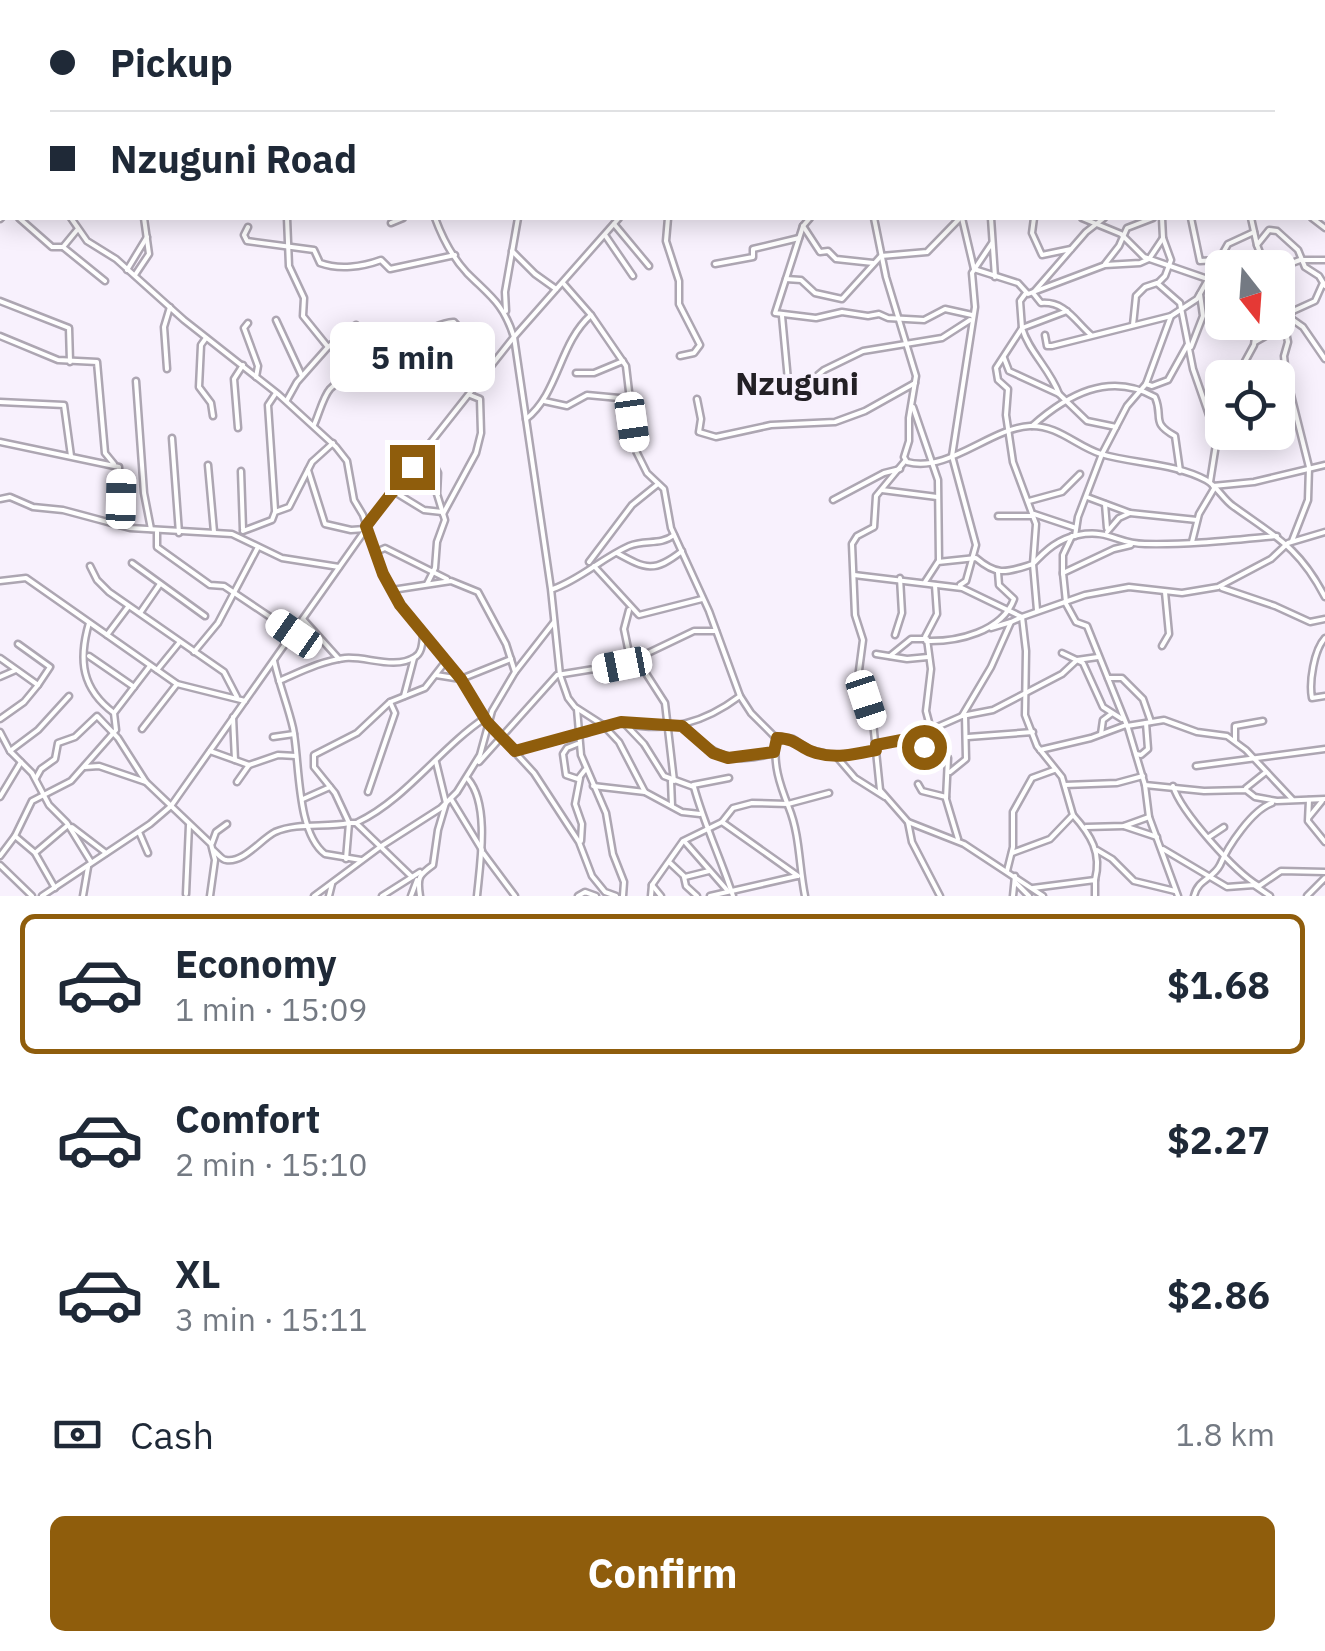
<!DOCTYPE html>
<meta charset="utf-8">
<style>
:root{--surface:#fff;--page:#f6f6f7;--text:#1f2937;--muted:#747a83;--line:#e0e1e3;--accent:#8f5d0c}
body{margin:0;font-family:"IBM Plex Sans",sans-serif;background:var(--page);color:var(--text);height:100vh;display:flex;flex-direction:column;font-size:38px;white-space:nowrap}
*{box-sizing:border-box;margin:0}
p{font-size:32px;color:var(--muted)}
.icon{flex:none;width:55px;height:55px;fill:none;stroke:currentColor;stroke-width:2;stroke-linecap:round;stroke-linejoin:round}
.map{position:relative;height:896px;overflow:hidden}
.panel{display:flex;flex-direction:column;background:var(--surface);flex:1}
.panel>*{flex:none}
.guide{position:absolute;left:0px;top:0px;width:1325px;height:220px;box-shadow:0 5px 25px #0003;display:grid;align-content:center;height:220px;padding:0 50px;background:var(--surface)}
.needle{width:65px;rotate:163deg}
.controls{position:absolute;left:1205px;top:250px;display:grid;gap:20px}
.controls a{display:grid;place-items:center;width:90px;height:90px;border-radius:15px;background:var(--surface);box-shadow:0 5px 25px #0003;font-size:50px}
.end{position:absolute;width:45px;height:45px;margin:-22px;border:12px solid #8f5d0c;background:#fff;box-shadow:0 0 0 5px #fff}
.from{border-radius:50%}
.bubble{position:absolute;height:70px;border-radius:15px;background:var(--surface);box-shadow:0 5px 25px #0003;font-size:32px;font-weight:700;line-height:70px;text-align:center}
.car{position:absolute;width:30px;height:60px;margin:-30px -15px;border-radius:12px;box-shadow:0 0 8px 2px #0007;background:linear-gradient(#fff 24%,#345 0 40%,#fff 0 76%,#345 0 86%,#fff 0)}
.guide b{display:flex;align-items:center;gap:35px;height:95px;font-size:38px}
.guide b+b{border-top:2px solid var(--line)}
.guide i{width:25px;height:25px;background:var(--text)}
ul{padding:18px 0 0;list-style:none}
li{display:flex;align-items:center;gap:30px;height:140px;margin:0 20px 15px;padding:0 30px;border:5px solid transparent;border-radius:15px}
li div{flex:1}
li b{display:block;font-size:38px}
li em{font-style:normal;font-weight:700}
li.on{border-color:var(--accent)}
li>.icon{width:90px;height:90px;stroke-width:1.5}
.pay{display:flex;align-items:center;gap:25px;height:110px;padding:0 50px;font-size:38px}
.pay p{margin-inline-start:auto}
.button{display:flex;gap:20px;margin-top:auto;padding:20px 50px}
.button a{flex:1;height:115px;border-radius:15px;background:var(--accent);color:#fff;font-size:40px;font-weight:700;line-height:115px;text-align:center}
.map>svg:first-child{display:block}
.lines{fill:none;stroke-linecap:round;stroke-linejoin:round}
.street-casing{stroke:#ada6b2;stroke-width:9}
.street{stroke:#fff;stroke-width:4}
.route{stroke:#8f5d0c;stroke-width:12}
.labels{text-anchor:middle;stroke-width:8;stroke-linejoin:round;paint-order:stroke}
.quarter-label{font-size:32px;font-weight:bold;fill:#232025;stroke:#f8f1fd}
</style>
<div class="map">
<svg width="1325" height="896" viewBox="0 0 1325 896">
<rect width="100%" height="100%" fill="#f8f1fd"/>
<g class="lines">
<defs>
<g id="street">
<polyline points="155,0 155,2"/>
<polyline points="263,0 263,2"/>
<polyline points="391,0 391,2"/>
<polyline points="640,0 640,2"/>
<polyline points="788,0 789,2"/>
<polyline points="1168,0 1170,2"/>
<polyline points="1263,0 1265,2"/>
<polyline points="508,2 508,0"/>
<polyline points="705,2 705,0"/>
<polyline points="755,2 755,0"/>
<polyline points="768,2 769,0"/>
<polyline points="830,2 834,0"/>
<polyline points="897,2 908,2"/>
<polyline points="996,2 1016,0"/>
<polyline points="1114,2 1114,0"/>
<polyline points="1224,2 1228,0"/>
<polyline points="1322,10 1325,8"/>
<polyline points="1322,24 1325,18"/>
<polyline points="1322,98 1325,97"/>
<polyline points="1322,147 1325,147"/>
<polyline points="0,159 2,161"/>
<polyline points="0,175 2,176"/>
<polyline points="1322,179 1325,179"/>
<polyline points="19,218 52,247 63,247 77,230"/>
<polyline points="71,218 87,241 116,259 184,320 278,394 336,447 347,461 354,500 363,515 383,575 400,605 461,679 487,722 534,773 579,842 592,876 605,892 616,896"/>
<path d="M435 218C442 237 453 258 467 273 491 297 503 303 514 337L551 589 560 675 568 698 575 707 603 725 624 723 644 744 664 776 694 787C704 824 721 859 733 896"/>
<polyline points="668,218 666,241 679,281 679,304 700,345 694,353 680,356"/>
<polyline points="810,218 803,226 775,313 816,318 842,312 868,316 879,314 888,318 924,320 945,309 972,315"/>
<path d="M874 218 886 277 916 376 909 418V441L904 457 907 462C949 473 990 428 1030 426 1058 425 1076 446 1101 454 1135 464 1174 463 1206 480 1217 486 1223 499 1233 506 1276 537 1299 547 1325 597"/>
<polyline points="962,218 974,269 1018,283 1028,294 1105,265 1140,263 1149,259 1163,238"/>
<polyline points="991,218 995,277"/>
<polyline points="1034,218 1032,233 1042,255 1071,249"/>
<polyline points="1082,218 1121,234 1144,257 1222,284"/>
<polyline points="1191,218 1200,261 1217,260"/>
<polyline points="1251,218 1257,245 1266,268"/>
<polyline points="1312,218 1325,228"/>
<polyline points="0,219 2,217"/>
<polyline points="391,223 403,218"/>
<polyline points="614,224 649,266"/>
<polyline points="803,226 820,252 828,251 836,259 873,263"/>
<path d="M248 227 244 235 247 241 314 250 320 263C339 270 362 267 381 260L390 269 455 255"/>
<polyline points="605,235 633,276"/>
<polyline points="1257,245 1269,230 1277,231 1298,250 1305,267 1319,276 1325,286"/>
<polyline points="63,247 105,281"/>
<polyline points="512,251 535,274 556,289"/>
<polyline points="715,264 753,257 753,249 799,238"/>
<polyline points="1105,264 1119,246 1127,228 1153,218"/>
<polyline points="1214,265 1222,272"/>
<polyline points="1278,268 1300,260 1325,260"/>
<polyline points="127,270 147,237"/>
<polyline points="135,275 149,254 144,218"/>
<polyline points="786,279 801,280 815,293 842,299 881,256 927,252 960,218"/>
<polyline points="1159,282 1165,276 1171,260 1163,238 1162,218"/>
<polyline points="563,283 591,315 626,366 636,451 647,473 664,489 671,528 709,611 740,696 751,713 774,736 793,739 810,750 836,756 855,778 885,797"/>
<polyline points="1278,294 1288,342 1284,356 1286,375 1309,467 1308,500 1292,541"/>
<polyline points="0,301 69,328 70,362"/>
<polyline points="506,311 505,292 518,218"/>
<polyline points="1286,315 1303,327 1325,359"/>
<polyline points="782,316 789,391 806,385 824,370 863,351 942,338 970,320"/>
<polyline points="276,320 302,376"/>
<polyline points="248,323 244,328 258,366 256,377"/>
<polyline points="1133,325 1136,296 1145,287 1157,283 1180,303 1193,369 1217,438 1210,482"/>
<polyline points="1045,335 1047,346 1052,346 1171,316"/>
<path d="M1091 335C1075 321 1065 301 1041 303L1033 293 1086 232 1104 218"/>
<polyline points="0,336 58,360 97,362 105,453 114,464"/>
<polyline points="206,338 201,345 199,387 211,403 213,416"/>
<polyline points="1255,342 1278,329 1293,311 1315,301 1323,283"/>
<polyline points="328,347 356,325"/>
<polyline points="1191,347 1203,316 1200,294"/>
<polyline points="1004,358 1009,371 1059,394 1087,421 1116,427"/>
<polyline points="167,369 164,327 170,307"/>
<polyline points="576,373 594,373 623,361"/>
<polyline points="1236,378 1254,345 1257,322"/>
<polyline points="136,381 144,493 151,529"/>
<polyline points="1146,384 1152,386 1168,380 1188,344"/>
<polyline points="1278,385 1287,381"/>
<path d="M1059 394C1050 369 1029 352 1022 328L1067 311"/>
<polyline points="697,399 701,419 699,432 716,437 771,425 835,422 865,411 915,383"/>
<polyline points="287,400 297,382 328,347 303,316 304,298 289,266 287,218"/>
<polyline points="544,401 567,406 587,395 630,399"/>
<polyline points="0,402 64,405 71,456"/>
<polyline points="913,407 938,480 939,561"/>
<polyline points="1211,415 1215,405 1222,399"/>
<path d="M526 419C559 393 559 343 591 315"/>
<path d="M314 425C319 414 323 397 330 389 344 374 436 320 454 322L492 364"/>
<path d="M1032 426C1067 395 1109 371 1155 397 1164 418 1150 422 1175 436L1180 471"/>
<polyline points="238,428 234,379 243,365"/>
<polyline points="172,438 179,533"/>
<polyline points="0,442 119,467 120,525"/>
<polyline points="426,449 438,473 437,494 445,520 437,542 435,568 427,584"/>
<polyline points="905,461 876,496 874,527 857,536 852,544 855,615 863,640 858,678 873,722 880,790 908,822 964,844 1043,896"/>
<polyline points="208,465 214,532"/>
<polyline points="308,470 325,524 351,530 365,529"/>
<polyline points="241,471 243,529"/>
<polyline points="1213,486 1254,482 1325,465"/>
<polyline points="882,490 937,497"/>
<polyline points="393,491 424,510 442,512"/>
<polyline points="1087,497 1130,513 1197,520"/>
<polyline points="0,499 10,497 33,507 63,510 130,528 232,534 282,558 339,567"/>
<polyline points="833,500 884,473 900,469"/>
<polyline points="1029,501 1062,492 1080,474"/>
<polyline points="1105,504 1107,528"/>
<polyline points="275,510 268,405 276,393"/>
<polyline points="443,514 476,453 481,433 480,399 470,395"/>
<polyline points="1034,514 1076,528"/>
<polyline points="998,516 1033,516"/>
<polyline points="243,531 272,520 275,512 289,507 312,462 333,443"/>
<polyline points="157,532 157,547 210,585 224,586 294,633"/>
<polyline points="1107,532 1119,518 1130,513"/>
<polyline points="1075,536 1078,517 1102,454 1127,406 1146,384 1171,316 1197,299 1228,244 1254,232"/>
<polyline points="1192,542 1199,514 1215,487"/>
<polyline points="376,552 385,548 447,579"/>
<path d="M617 553C646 569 654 573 682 551"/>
<polyline points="589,562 632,505 658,484"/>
<polyline points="132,563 205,616"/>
<polyline points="90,566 97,580 109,592 224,672 237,697"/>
<polyline points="594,566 639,615 702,599"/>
<polyline points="1063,574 1063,555 1072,536"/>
<polyline points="854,575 962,588 1022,617 1085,595 1129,587 1182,593 1218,587 1271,559 1288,543 1325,532"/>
<polyline points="0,581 26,578 177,684 245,701"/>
<path d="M925 582 938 562 976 558C998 577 1007 572 1033 564L1036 524 1013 462 1006 415 1008 389 998 380 996 368 1022 328 1020 301 1026 293"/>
<polyline points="960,585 966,581 976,545 952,456 975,307 972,273 992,243"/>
<polyline points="1222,588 1275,606 1310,622 1325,619"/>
<path d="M553 589C581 579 602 558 629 546 645 539 660 546 674 535"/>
<polyline points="392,590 451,581 478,592 506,644 515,672"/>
<polyline points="1065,602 1076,622 1087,626 1128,728 1145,785 1204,791 1246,790 1255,797 1277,801 1325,799"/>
<polyline points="1066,602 1063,573 1114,549 1131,545"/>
<polyline points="629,610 624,629 631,663"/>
<path d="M1037 610 1033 564C1046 550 1058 539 1078 535 1110 529 1117 544 1145 544 1189 545 1233 540 1277 536"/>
<polyline points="140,613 160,584"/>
<polyline points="303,619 339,659"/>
<path d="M89 623C78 661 82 689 114 713"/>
<polyline points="991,628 1011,622"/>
<polyline points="107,635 128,607"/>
<polyline points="895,635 902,613 900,578"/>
<polyline points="925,637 937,614 935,585"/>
<path d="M1325 638C1314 650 1309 682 1312 698L1325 696"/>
<path d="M926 641C957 642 1002 632 1014 599L999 585 998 572"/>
<polyline points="18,644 50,667 38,685"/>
<polyline points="1162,646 1169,634 1165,592"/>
<polyline points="194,652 218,623 258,547"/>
<polyline points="1062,653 1083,663 1103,707 1122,719"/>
<polyline points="876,654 907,659 928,657"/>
<polyline points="89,656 134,687"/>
<polyline points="890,656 911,639 927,639 931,669 926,711 931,730"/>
<polyline points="0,658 38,685 24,702 0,719"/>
<path d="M274 661C279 684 288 706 293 728 300 762 296 832 325 854L361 860"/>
<polyline points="638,661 665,703 674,781"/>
<polyline points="157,670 179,643"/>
<polyline points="436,675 461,679 511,659"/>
<polyline points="0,677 16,670"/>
<polyline points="1108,678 1122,678 1143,699 1151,722"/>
<path d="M279 681C300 672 321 661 345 658 367 656 394 670 415 657 422 653 422 644 423 636"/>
<polyline points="404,696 414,658"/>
<polyline points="577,709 581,755 606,813 613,854 624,882 623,896"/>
<polyline points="962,716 991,667 1011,622 1022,617 1026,651 1025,715 1037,746 1062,777 1073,815 1050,839 1012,853"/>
<polyline points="233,717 235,760"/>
<path d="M624 723C669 733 704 723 740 696"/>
<polyline points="1127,726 1164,720 1197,732 1227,736 1246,750 1292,799"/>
<path d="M682 727C717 756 728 765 774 753"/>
<polyline points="142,729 177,684"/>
<polyline points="0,732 10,751 32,773 49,805 67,823 91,862"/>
<polyline points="1101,734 1103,720 1111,714"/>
<polyline points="273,737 294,734"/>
<polyline points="968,737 1033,732"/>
<path d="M777 738C772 763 780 785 789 808 800 835 799 867 805 896"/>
<polyline points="912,738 948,758 946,799 958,839"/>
<polyline points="1235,741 1235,726 1263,721"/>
<polyline points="577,744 567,748 563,754 566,775 578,779 585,770"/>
<polyline points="876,745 912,738 962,716 993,710 1062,674 1077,660 1098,657"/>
<polyline points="1040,750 1091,738 1126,725"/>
<polyline points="10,751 38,730 69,696"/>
<polyline points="210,751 249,765 278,755 296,756"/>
<polyline points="515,751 587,733 603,725 619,742 645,792"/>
<polyline points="1136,754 1141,755 1148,749 1146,723"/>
<polyline points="837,756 876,750"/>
<polyline points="479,762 557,675 625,664 694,631 716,631"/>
<polyline points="1196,766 1325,749"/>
<polyline points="85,767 99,766 146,782"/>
<polyline points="950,772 966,759 965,715"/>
<polyline points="36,778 41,769 55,759 58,743 75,737 97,716 118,738 146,782 211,844 215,860 210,896"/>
<polyline points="580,778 575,804 582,824 581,841"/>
<path d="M468 779C490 805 480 864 477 896"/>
<polyline points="671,781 672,806"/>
<polyline points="237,782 249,765"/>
<polyline points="918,784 922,791 946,797"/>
<polyline points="693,785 729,778"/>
<polyline points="1065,785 1117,783 1143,776"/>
<polyline points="1145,785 1149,817 1178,896"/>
<polyline points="593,786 645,792 682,812 700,814"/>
<path d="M1173 786C1181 812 1235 872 1259 886L1281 871 1325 872"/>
<polyline points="1246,788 1266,772"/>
<polyline points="368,792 395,713 390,702"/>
<polyline points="0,797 21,762"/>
<polyline points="303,799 330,787"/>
<polyline points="451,799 482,850"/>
<polyline points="1309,800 1308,821 1325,842"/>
<path d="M1073 815C1091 835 1102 853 1095 880"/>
<polyline points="1309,817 1322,801"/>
<path d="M358 822C405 800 441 747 485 718"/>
<polyline points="722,822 798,876"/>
<polyline points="908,822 912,842 940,896"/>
<polyline points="1124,826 1157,837"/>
<polyline points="72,827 106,853"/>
<polyline points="1086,827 1124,826 1149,817"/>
<polyline points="139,832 148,853"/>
<polyline points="15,836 32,801 71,781 116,730 114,713 150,666"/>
<polyline points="1209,837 1224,827"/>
<polyline points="685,842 727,890"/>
<polyline points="212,843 216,832 227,824"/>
<polyline points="1163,849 1227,887 1254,885 1270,896"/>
<path d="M213 850C216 852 222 860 226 860 244 863 261 839 275 832 298 822 325 828 349 823L346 859"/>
<polyline points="1097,850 1112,859 1134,881 1175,891"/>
<polyline points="483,853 515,896"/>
<polyline points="0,856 15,836 34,852"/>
<polyline points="669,862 685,877 709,871"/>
<polyline points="0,865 32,896"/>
<polyline points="1007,871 1013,847 1013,812 1032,778 1054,770"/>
<polyline points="412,877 356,823 349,823 335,793 314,767 314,755 357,733 390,702 425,688 446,661"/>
<polyline points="684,877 686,886 697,896"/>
<polyline points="1015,882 1029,896"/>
<polyline points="652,885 661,896"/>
<polyline points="55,888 35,853 68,825"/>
<polyline points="1033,888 1095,880 1095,896"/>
<polyline points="186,894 189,825"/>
<polyline points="42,896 150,824 171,806 397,485 514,337 619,218"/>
<polyline points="83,896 88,867"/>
<polyline points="314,896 380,847 441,808 457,792 480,755 492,711 515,672 554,622"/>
<polyline points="329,896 332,884"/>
<polyline points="382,896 420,872"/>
<polyline points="411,896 417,880"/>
<path d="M420 896C417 877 419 875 433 865L438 830 446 803 436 762"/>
<polyline points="578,896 585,892 596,896"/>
<polyline points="651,896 652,885 683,841 722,822 733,808 752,803 788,804 829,793"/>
<polyline points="710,896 797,876"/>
<polyline points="1013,896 1015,876"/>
<path d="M1194 896C1198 879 1213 879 1220 865 1228 846 1252 810 1272 803"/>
<polyline points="1307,896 1325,878"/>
</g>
</defs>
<use href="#street" class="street-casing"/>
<use href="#street" class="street"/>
</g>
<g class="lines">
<path class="route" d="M412 467 366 526 383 574 400 605 461 679 487 722 515 751 621 722 682 726 713 753 728 758 774 752 777 738C799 739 798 748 816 753 837 759 856 754 876 750V745L912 738 924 747"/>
</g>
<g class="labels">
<g class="quarter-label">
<text x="797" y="395">Nzuguni</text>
</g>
</g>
</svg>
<div class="controls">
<a><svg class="needle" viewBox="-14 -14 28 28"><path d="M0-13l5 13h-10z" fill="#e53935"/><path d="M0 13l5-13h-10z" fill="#747a83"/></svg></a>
<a><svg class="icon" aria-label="locate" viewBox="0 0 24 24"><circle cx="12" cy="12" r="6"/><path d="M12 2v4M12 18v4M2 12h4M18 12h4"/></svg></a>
</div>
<i class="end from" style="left:924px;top:747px"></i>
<i class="end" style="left:412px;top:467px"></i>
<div class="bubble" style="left:330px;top:322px;width:165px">5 min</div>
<i class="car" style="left:632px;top:422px;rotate:172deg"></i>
<i class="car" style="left:121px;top:499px;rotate:1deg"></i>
<i class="car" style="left:294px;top:634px;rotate:305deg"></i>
<i class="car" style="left:622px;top:665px;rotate:259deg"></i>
<i class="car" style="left:866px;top:700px;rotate:162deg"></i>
<div class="guide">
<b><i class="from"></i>Pickup</b>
<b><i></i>Nzuguni Road</b>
</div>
</div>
<section class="panel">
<ul>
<li class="on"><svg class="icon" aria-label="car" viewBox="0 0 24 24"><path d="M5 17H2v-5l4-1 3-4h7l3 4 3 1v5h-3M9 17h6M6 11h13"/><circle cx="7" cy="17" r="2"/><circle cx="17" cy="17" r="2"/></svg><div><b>Economy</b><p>1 min · 15:09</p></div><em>$1.68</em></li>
<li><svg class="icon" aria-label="car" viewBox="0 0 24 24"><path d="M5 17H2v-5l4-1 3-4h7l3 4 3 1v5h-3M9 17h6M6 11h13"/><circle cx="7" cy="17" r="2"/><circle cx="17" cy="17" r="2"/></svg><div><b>Comfort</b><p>2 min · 15:10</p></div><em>$2.27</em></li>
<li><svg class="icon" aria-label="car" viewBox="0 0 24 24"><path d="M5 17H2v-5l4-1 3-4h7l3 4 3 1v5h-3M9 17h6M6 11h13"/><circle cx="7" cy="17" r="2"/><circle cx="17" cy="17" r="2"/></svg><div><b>XL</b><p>3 min · 15:11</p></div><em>$2.86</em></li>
</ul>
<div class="pay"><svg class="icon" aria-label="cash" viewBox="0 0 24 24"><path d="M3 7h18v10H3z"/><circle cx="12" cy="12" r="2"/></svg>Cash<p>1.8 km</p></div>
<div class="button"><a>Confirm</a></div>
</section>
